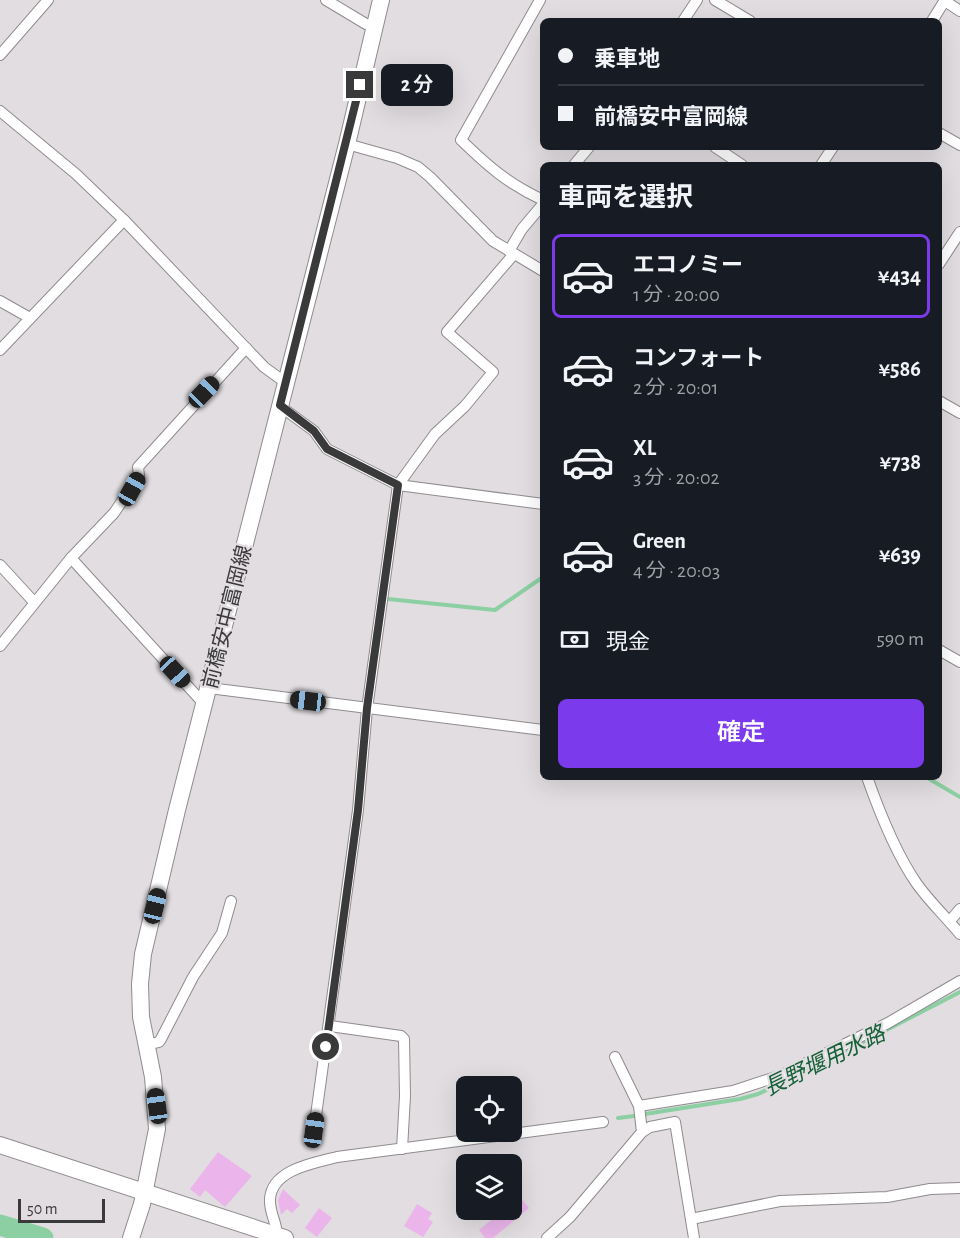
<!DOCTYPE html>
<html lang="ja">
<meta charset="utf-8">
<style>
:root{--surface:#171b24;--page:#20242c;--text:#f1f3f6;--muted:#9ea1a6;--line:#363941;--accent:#7c3aed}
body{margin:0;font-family:"Alegreya Sans","Noto Sans JP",sans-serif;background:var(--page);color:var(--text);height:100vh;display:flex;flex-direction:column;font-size:22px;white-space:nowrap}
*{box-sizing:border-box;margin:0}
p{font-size:20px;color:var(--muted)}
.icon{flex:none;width:33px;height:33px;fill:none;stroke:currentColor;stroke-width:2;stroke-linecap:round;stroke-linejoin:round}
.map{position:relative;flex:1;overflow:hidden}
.drawer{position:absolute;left:540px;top:162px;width:402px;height:618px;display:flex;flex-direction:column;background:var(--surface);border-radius:9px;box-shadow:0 6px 24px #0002}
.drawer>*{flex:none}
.top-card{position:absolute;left:540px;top:18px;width:402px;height:132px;border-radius:9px;box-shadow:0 6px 24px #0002;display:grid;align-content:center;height:132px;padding:0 18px;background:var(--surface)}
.fabs{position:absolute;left:456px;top:1076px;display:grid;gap:12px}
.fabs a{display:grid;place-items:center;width:66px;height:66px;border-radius:9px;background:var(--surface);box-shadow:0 6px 24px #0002;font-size:30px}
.scale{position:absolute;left:18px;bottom:15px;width:87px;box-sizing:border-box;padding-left:6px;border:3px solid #3b3a3b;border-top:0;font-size:16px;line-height:21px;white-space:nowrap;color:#3b3a3b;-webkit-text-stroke:4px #e1dde1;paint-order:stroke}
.end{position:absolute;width:27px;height:27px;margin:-14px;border:8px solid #3b3a3b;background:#fff;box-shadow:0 0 0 3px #fff}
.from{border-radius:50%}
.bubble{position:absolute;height:42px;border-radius:9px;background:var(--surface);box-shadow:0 6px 24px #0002;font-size:20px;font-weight:600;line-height:42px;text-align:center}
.car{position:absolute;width:18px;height:36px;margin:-18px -9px;border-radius:8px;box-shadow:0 0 4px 2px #0007;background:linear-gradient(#222 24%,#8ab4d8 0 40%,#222 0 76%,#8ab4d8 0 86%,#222 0)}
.top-card b{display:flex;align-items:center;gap:21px;height:57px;font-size:22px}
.top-card b+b{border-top:2px solid var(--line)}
.top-card i{width:15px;height:15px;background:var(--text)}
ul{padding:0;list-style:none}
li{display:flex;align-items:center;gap:18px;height:84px;margin:0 12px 9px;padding:0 6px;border:3px solid transparent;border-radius:9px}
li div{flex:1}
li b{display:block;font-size:22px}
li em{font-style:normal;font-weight:600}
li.selected{border-color:var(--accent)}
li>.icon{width:54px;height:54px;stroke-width:1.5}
h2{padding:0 18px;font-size:27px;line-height:72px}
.pay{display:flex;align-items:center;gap:15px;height:66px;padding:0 18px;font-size:22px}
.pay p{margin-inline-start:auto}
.primary-button{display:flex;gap:12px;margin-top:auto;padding:12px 18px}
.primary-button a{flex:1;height:69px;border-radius:9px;background:var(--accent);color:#fff;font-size:24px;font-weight:600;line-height:69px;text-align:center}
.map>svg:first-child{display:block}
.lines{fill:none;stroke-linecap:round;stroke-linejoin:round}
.stream{stroke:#8ccfa2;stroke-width:4}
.river{stroke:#8ccfa2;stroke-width:21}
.building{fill:#ebb5eb}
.minor-casing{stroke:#8f8b8f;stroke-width:12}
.primary-casing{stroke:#8f8b8f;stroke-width:18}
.minor{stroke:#fff;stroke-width:10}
.primary{stroke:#fff;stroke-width:16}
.route{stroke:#3b3a3b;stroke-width:8}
.labels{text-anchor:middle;stroke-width:4.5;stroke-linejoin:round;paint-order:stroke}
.street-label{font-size:21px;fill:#3b3a3b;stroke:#e1dde1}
.water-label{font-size:22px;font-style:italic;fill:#156036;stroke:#e1dde1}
</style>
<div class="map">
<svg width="960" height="1238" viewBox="0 0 960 1238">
<rect width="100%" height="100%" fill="#e1dde1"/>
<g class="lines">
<g class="stream">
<polyline points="388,599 495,610 543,577"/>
<polyline points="926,777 960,797"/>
<polyline points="645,1114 740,1099 758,1094 807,1071 960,992"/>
<polyline points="618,1118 634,1116"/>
</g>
<polyline class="river" points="0,1225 43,1238"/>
</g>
<g class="building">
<polygon points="218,1152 252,1176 225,1207 205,1190 200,1197 190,1189"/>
<polygon points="283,1189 300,1205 292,1213 287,1209 281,1215 278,1200"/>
<polygon points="520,1197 529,1208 493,1238 485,1238 479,1230 505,1209 512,1209 512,1203"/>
<polygon points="417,1204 432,1213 428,1219 433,1222 423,1237 404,1226"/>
<polygon points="319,1208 332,1218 317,1237 305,1228"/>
</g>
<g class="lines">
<defs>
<g id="minor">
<polyline points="326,0 366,24 374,26"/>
<path d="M540 0 461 140C489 167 507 183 543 200"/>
<polyline points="715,0 750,21"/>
<polyline points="945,1 960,11"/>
<polyline points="683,21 697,0"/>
<polyline points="932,21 945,0"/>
<polyline points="0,55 48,0"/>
<polyline points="0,111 76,174 124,220 264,367 286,383"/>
<polyline points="939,133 960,145"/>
<polyline points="347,144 397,158 418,167 430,177 493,241 543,271"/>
<polyline points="715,147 742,165"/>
<polyline points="574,165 589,147"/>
<polyline points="821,165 833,147"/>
<polyline points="509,251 522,229 543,204"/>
<polyline points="939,264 960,232"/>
<polyline points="0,301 30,318"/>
<polyline points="0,350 124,220"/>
<polyline points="939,401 960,413"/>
<polyline points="280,406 314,431 327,449 398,485 543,504"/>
<polyline points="71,558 205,705"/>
<polyline points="0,565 34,602"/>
<polyline points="0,646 71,558 114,513 139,476 138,467 246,348"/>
<polyline points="939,650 960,662"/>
<polyline points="209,688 543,730"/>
<path d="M867 777C879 811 896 854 917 884 929 901 946 917 960 934"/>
<polyline points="950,921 960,909"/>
<polyline points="330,1026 401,1036 404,1039 405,1096 402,1149"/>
<polyline points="146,1045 159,1042 161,1039 193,977 222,933 231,901"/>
<polyline points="615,1057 639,1106 642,1132"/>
<polyline points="639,1106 733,1091 782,1075 888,1023 960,981"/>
<polyline points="314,1130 358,810 367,709 398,485 435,434 465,406 493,372 447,332 514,254"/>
<polyline points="691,1219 780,1201 887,1197 930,1189 960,1188"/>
<path d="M277 1235C277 1223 269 1212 270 1199 272 1169 315 1163 337 1157L603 1122"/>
<polyline points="547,1238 570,1217 642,1132 650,1127 675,1122 694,1238"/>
</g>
<g id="primary">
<polyline points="0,1145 285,1238"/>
<polyline points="131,1238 142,1204 157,1129 153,1077 141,1017 140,984 143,954 177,810 347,144 381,0"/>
</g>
</defs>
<use href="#minor" class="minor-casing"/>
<use href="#primary" class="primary-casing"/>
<use href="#minor" class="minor"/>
<use href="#primary" class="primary"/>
</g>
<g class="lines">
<polyline class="route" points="326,1047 358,810 367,708 398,485 327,449 314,431 280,405 360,85"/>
</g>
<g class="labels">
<g class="street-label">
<text transform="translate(227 617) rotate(-76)" y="7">前橋安中富岡線</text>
</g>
<g class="water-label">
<text transform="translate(824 1060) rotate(-26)" y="8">長野堰用水路</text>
</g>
</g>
</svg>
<div class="fabs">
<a><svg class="icon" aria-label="locate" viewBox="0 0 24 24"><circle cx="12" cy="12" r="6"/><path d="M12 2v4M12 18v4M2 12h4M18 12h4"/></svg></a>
<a><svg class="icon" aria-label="layers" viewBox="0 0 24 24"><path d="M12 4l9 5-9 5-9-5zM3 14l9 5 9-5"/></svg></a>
</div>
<div class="scale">50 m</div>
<i class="end from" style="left:326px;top:1047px"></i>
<i class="end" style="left:360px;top:85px"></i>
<div class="bubble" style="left:381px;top:64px;width:72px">2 分</div>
<i class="car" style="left:204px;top:392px;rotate:44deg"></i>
<i class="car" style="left:132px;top:489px;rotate:29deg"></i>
<i class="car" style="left:175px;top:672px;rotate:137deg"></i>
<i class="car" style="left:308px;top:701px;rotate:277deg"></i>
<i class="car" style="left:155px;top:906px;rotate:14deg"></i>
<i class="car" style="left:157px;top:1106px;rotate:352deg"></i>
<i class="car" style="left:314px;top:1130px;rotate:8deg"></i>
<div class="top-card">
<b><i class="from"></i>乗車地</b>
<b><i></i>前橋安中富岡線</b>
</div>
<section class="drawer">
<h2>車両を選択</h2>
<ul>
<li class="selected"><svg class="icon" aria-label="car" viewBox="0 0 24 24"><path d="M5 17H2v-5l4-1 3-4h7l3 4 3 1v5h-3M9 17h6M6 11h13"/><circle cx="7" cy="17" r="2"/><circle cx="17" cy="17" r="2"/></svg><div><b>エコノミー</b><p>1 分 · 20:00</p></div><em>¥434</em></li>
<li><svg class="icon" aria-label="car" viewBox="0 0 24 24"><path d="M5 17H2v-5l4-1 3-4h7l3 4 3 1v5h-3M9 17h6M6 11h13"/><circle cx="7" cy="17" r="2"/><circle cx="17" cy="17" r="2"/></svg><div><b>コンフォート</b><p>2 分 · 20:01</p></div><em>¥586</em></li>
<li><svg class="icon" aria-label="car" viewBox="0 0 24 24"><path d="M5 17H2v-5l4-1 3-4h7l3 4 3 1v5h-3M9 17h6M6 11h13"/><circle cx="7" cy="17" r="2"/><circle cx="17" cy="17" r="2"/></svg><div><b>XL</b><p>3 分 · 20:02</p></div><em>¥738</em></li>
<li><svg class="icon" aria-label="car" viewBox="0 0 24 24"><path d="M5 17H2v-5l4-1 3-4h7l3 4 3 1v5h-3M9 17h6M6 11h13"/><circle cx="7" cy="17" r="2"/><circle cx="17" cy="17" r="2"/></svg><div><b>Green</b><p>4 分 · 20:03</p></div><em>¥639</em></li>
</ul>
<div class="pay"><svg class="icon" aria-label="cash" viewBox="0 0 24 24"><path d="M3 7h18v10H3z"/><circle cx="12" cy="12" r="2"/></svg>現金<p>590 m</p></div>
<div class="primary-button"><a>確定</a></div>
</section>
</div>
